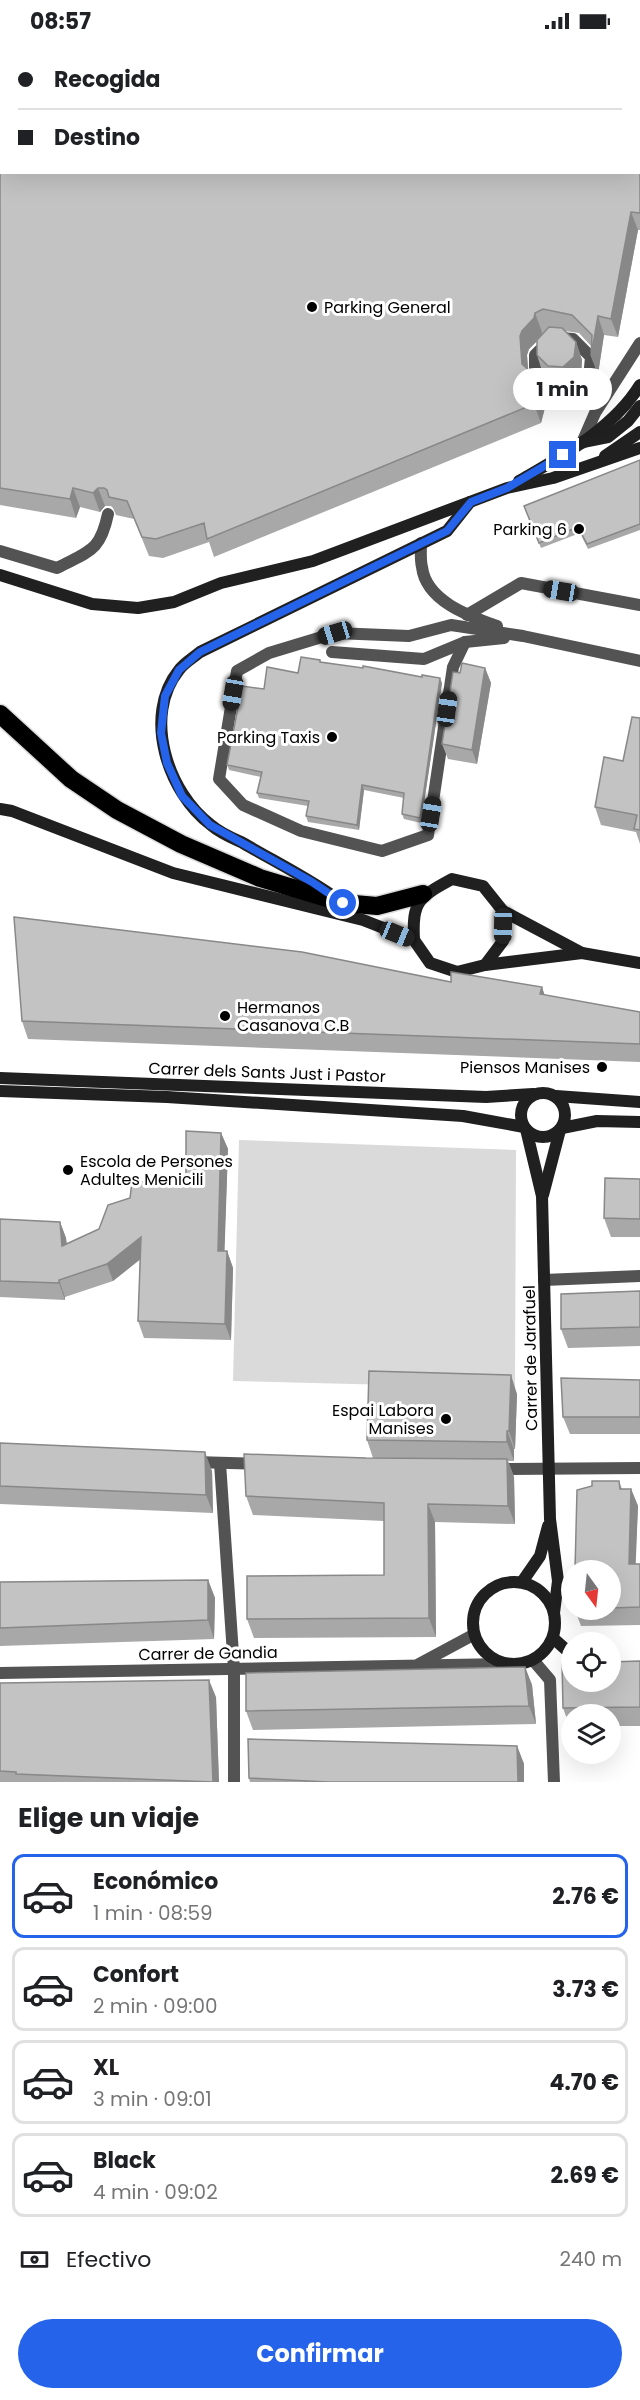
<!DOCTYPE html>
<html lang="es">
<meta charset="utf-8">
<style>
:root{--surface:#fff;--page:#f2f2f2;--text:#202124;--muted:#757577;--line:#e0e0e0;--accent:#2563eb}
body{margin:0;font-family:Poppins,sans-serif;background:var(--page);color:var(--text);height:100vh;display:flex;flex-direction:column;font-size:22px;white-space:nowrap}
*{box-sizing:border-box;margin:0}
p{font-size:20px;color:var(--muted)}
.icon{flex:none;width:33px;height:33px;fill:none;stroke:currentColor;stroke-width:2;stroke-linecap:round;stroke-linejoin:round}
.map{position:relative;height:1740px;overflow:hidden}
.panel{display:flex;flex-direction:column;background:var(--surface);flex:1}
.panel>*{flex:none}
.banner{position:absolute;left:0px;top:0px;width:640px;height:132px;box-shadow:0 6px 24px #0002;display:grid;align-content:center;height:132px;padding:0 18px;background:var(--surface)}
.needle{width:39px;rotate:165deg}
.fabs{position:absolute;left:561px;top:1518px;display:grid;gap:12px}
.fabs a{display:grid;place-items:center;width:60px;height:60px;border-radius:50%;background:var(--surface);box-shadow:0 6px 24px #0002;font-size:30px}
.end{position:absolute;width:27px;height:27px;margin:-14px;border:8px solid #2563eb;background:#fff;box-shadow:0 0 0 3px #fff}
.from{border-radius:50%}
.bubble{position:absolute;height:42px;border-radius:21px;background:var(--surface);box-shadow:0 6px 24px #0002;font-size:20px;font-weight:700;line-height:42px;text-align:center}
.car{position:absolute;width:18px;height:36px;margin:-18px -9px;border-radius:8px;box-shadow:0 0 4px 2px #0007;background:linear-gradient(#222 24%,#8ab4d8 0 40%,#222 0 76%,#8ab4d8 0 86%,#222 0)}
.banner b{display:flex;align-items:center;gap:21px;height:57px;font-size:22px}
.banner b+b{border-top:2px solid var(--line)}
.banner i{width:15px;height:15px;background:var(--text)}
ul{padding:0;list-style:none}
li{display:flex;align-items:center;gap:18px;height:84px;margin:0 12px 9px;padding:0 6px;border:3px solid var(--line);border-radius:12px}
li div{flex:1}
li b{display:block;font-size:22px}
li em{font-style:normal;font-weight:700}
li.current{border-color:var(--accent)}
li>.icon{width:54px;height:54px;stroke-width:1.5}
h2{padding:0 18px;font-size:27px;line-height:72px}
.pay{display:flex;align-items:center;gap:15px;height:66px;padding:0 18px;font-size:22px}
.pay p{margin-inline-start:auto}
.action{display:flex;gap:12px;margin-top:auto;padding:12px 18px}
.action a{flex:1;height:69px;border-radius:36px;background:var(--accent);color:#fff;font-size:24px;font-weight:700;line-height:69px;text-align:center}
.status{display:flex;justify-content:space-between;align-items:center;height:42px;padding:0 30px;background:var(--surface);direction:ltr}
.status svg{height:16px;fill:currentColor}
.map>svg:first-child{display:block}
.green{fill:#dadada}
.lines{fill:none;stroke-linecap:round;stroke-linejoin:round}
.highway-casing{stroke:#dbdbdb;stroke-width:21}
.lane{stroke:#535353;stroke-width:12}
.street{stroke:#535353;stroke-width:12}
.secondary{stroke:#202020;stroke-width:12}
.highway{stroke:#000;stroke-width:18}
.lane-bridge{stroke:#535353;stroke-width:12}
.wall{fill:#a8a8a8}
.shaded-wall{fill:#888}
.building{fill:#c3c3c3;stroke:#888;stroke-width:1.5}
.route{stroke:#2563eb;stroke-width:8}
.poi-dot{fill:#000;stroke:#fff;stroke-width:2}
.labels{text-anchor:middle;stroke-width:6;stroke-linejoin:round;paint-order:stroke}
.poi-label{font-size:16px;fill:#000;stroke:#fff;text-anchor:end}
.street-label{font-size:16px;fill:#000;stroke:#fff}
</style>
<div class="status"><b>08:57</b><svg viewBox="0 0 49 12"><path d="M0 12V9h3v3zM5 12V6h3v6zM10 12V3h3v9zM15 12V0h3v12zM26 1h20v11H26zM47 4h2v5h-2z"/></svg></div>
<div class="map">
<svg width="640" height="1740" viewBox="0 0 640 1740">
<rect width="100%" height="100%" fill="#fff"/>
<polygon class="green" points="239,1098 516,1108 515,1346 233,1339"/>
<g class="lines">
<defs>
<polyline id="highway" points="0,672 71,737 117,768 181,802 260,836 343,861 377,864 423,852"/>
</defs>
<use href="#highway" class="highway-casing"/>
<g class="lane">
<polyline points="582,401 595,371 640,301"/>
<path d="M421 501C421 509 420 517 422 525 426 559 469 574 497 584"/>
<path d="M0 509 57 526C89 509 100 510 108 472"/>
<polyline points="467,573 521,541 640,563"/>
<polyline points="465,600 453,625 428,793 382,809 301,789 243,763 219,737 237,629 269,611 335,591 409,594 451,583 523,594 640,619"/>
<polyline points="332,610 424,617 465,600 504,596"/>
</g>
<g class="street">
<polyline points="544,1238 640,1234"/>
<polyline points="194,1420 261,1422"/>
<polyline points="220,1421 234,1627 234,1740"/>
<polyline points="497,1427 640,1426"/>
<polyline points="533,1618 550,1638 554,1740"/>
<polyline points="419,1622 473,1593"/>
<polyline points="0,1631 504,1622"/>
</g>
<g class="secondary">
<polyline points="609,0 610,2"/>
<polyline points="639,29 640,30"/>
<polyline points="583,400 608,395 628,379 640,364"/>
<polyline points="605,414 640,390"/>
<path d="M519 439C562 414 613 387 640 343"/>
<polyline points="0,533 92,562 138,566 174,560 221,541 313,519 507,446 553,436 640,406"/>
<polyline points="0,767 12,769 173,831 363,878 414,898 430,921 457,930 485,923 582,911 640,921"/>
<path d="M330 852C302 833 272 818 243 801 232 796 220 791 211 783 168 751 142 674 179 628 184 621 193 616 200 610L447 489 470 460"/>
<path d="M414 898C412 859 419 855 452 837L483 844 503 869 582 911"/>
<polyline points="485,923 503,899 503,869"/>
<polyline points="0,1036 486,1055 533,1052"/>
<polyline points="0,1049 167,1055 463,1074 524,1085"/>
<circle cx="543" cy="1073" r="22"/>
<polyline points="556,1054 640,1060"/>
<polyline points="562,1086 597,1079 640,1080"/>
<polyline points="526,1087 542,1154 550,1477 558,1539 554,1571"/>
<polyline points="543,1153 560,1088"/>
<polyline points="522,1540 540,1514 548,1484"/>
<circle cx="514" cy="1581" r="41"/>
<polyline points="553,1596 572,1613"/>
</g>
<use href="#highway" class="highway"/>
<polyline class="lane-bridge" points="548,300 535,313 535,335 551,351 573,352 589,337 591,315 573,297 561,296"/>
</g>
<g class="wall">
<polygon points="0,0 640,66 640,188 638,188 618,295 604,293 598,332 591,314 591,304 579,291 565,289 576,300 582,318 581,333 570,344 555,343 543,332 537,313 537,299 529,307 527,313 528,327 547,358 541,381 214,515 209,500 163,516 149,514 134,477 116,473 113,466 111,464 105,464 100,470 80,465 76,476 0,463"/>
<polygon points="640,418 640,488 588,507 580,491 541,506 524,464"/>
<polygon points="320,618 321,620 442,641 421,781 404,777 402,772 404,756 364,748 359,788 308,780 306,774 308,764 259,756 257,751 261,735 229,728 227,723 264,647 298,631"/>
<polygon points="485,626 491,641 477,722 448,717 442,702 460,631"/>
<polygon points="640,676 640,802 636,790 601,783 595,765 623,719"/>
<polygon points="451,940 542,945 544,953 640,970 640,1020 28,997 22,979"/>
<polygon points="221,1091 228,1107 224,1209 227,1209 233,1226 231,1298 144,1296 138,1279 140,1217 113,1239 65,1255 65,1258 0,1255 0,1177 60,1180 66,1196 67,1202 99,1187 186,1140"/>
<polygon points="640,1137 640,1195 611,1195 604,1176"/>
<polygon points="640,1249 640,1304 568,1306 561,1287"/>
<polygon points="640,1338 640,1392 570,1392 563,1375"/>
<polygon points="517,1352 515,1407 514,1407 514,1419 508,1419 514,1435 515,1482 435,1480 436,1595 254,1596 247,1577 384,1533 384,1479 253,1473 246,1454 373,1416 367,1398"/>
<polygon points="0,1401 212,1429 213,1471 0,1462"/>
<polygon points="619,1439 622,1447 631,1447 638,1464 635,1522 640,1522 640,1583 581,1584 575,1568 610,1568 610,1528"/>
<polygon points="208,1538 215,1556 214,1597 0,1604 0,1540"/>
<polygon points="640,1619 640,1684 610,1684 610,1672 572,1672 572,1685 570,1685 563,1666"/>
<polygon points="525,1625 532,1643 536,1682 253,1688 246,1669"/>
<polygon points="0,1641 216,1655 219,1740 0,1740"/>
<polygon points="517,1704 524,1722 524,1740 250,1740 249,1736"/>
</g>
<g class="shaded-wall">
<polygon points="631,170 638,188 618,295 611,277"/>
<polygon points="535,271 542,290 541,295 529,307 527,313 529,340 522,322 520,294 522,289"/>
<polygon points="598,274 604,293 598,332 591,314"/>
<polygon points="576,300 582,318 581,333 570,344 563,325"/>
<polygon points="540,339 547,358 541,381 534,362"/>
<polygon points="73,446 80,465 76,476 70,457"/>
<polygon points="98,446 105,464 100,470 93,451"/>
<polygon points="485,626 491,641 477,722 472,708"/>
<polygon points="440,636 442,641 421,781 420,776"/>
<polygon points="362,743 364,748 359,788 357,783"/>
<polygon points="542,945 548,963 540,952"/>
<polygon points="221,1091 228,1107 224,1225 218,1209"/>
<polygon points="60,1180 66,1196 68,1221 62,1204"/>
<polygon points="141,1195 147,1212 113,1239 107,1222"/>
<polygon points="227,1209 233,1226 231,1298 225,1282"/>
<polygon points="59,1238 65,1255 65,1258 59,1241"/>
<polygon points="511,1333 517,1352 515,1407 509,1389"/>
<polygon points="507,1389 514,1407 514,1419 507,1400"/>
<polygon points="205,1410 212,1429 213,1471 206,1453"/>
<polygon points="507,1417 514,1435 515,1482 508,1464"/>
<polygon points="631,1447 638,1464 635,1540 629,1522"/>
<polygon points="428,1462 435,1480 436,1595 429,1576"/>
<polygon points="208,1538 215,1556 214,1597 208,1578"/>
<polygon points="525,1625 532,1643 536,1682 529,1664"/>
<polygon points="209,1638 216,1655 219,1740 213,1740"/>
<polygon points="517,1704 524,1722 524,1740 518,1740"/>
</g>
<g class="building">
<polygon points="0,0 305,0 313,2 2,2 2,130 639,130 639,66 640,66 640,171 631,170 611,277 598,274 591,314 592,293 572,273 543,267 535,271 534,276 522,289 520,294 522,322 540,339 534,362 207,497 204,481 156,497 142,495 127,459 109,455 107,448 104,446 98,446 93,451 73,446 70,457 0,446"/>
<polygon points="549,285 562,286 576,300 574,315 563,325 548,324 537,313 537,298"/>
<polygon points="640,418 640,482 587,502 578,485 539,501 524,464"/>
<polygon points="301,615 320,618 320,620 363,626 363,624 422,635 422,633 440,636 420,776 402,772 404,751 362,743 357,783 306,774 309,759 257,751 262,730 227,723 242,644 264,647 267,625 298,631"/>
<polygon points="462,621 485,626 472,708 442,702 453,630 460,631"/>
<polygon points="632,675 640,676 640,788 634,787 637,773 595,765 604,715 623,719"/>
<polygon points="14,875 302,910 451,940 451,930 542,945 540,952 640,970 640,1002 22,979"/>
<polygon points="186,1089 221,1091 218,1209 227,1209 225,1282 138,1279 141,1195 107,1222 59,1238 59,1241 0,1239 0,1177 60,1180 62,1204 99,1187 108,1163 130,1156 132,1140 186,1140"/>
<polygon points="605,1136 640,1137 640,1177 604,1176"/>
<polygon points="640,1249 640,1285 561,1287 561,1252"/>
<polygon points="369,1329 511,1333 509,1389 507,1389 507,1400 367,1398"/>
<polygon points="561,1336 640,1338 640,1375 563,1375"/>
<polygon points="0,1401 205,1410 206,1453 0,1444"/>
<polygon points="244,1412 366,1416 507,1417 508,1464 428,1462 429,1576 247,1577 247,1534 384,1533 384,1461 246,1454"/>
<polygon points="592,1439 619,1439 620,1447 631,1447 629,1522 640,1522 640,1565 610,1566 610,1528 575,1528 577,1448 592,1444"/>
<polygon points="208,1538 208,1578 0,1586 0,1540"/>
<polygon points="640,1619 640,1665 563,1666 562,1620 572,1620 572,1640 610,1640 610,1620"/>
<polygon points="525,1625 529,1664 246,1669 246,1631"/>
<polygon points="209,1638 213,1740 16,1732 16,1730 0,1729 0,1641"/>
<polygon points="248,1697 517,1704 518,1740 328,1740 249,1736"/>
</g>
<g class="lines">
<polyline class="route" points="343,861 312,840 210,783 182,754 167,721 161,691 165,654 179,628 200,610 447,489 471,460 507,446 563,413"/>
</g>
<g class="poi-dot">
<circle cx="312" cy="265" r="6"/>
<circle cx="579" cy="487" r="6"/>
<circle cx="332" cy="695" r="6"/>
<circle cx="225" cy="974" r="6"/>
<circle cx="602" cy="1025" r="6"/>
<circle cx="68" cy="1128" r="6"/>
<circle cx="446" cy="1377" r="6"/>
</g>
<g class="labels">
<g class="poi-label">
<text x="324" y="271" text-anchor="start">Parking General</text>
<text x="567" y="493">Parking 6</text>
<text x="320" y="701">Parking Taxis</text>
<text x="237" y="971" text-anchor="start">Hermanos<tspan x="237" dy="18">Casanova C.B</tspan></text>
<text x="590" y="1031">Piensos Manises</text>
<text x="80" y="1125" text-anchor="start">Escola de Persones<tspan x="80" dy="18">Adultes Menicili</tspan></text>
<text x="434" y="1374">Espai Labora<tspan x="434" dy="18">Manises</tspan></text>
</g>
<g class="street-label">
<text transform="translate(267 1030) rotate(2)" y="6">Carrer dels Sants Just i Pastor</text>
<text transform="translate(530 1316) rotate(-91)" y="6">Carrer de Jarafuel</text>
<text transform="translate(208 1611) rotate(-1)" y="6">Carrer de Gandia</text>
</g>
</g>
</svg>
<div class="fabs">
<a><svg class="needle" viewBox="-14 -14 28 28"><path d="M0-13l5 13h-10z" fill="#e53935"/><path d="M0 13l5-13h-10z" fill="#757577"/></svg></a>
<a><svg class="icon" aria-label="locate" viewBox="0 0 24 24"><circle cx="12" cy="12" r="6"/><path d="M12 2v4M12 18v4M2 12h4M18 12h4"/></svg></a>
<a><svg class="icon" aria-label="layers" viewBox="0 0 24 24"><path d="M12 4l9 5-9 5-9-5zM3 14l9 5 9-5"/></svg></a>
</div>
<i class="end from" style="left:343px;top:861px"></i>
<i class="end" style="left:563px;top:413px"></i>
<div class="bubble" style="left:513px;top:326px;width:99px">1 min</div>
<i class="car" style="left:561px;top:549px;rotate:280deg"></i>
<i class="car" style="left:335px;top:591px;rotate:253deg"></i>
<i class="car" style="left:233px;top:651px;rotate:190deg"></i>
<i class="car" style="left:447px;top:667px;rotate:8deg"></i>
<i class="car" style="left:431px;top:772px;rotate:9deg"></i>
<i class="car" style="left:503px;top:884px;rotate:181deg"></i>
<i class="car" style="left:397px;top:892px;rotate:112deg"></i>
<div class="banner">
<b><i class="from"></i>Recogida</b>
<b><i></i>Destino</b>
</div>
</div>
<section class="panel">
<h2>Elige un viaje</h2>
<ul>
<li class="current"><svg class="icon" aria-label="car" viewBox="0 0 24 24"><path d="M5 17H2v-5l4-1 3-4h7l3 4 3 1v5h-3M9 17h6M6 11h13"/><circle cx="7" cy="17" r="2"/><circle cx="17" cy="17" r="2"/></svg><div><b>Económico</b><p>1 min · 08:59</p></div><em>2.76 €</em></li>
<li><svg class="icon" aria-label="car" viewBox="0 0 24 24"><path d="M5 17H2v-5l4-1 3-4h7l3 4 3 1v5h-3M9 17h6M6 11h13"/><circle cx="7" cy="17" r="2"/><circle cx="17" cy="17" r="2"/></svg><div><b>Confort</b><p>2 min · 09:00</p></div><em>3.73 €</em></li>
<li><svg class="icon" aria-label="car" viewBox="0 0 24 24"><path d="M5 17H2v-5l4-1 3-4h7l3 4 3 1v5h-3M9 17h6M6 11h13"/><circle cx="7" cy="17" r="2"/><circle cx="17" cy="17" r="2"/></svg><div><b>XL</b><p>3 min · 09:01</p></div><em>4.70 €</em></li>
<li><svg class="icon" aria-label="car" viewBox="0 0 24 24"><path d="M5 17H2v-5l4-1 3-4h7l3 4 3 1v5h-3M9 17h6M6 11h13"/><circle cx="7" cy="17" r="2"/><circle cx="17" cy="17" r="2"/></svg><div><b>Black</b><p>4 min · 09:02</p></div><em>2.69 €</em></li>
</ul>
<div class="pay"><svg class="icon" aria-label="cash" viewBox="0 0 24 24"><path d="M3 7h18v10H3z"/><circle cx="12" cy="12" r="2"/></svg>Efectivo<p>240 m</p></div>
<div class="action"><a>Confirmar</a></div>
</section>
